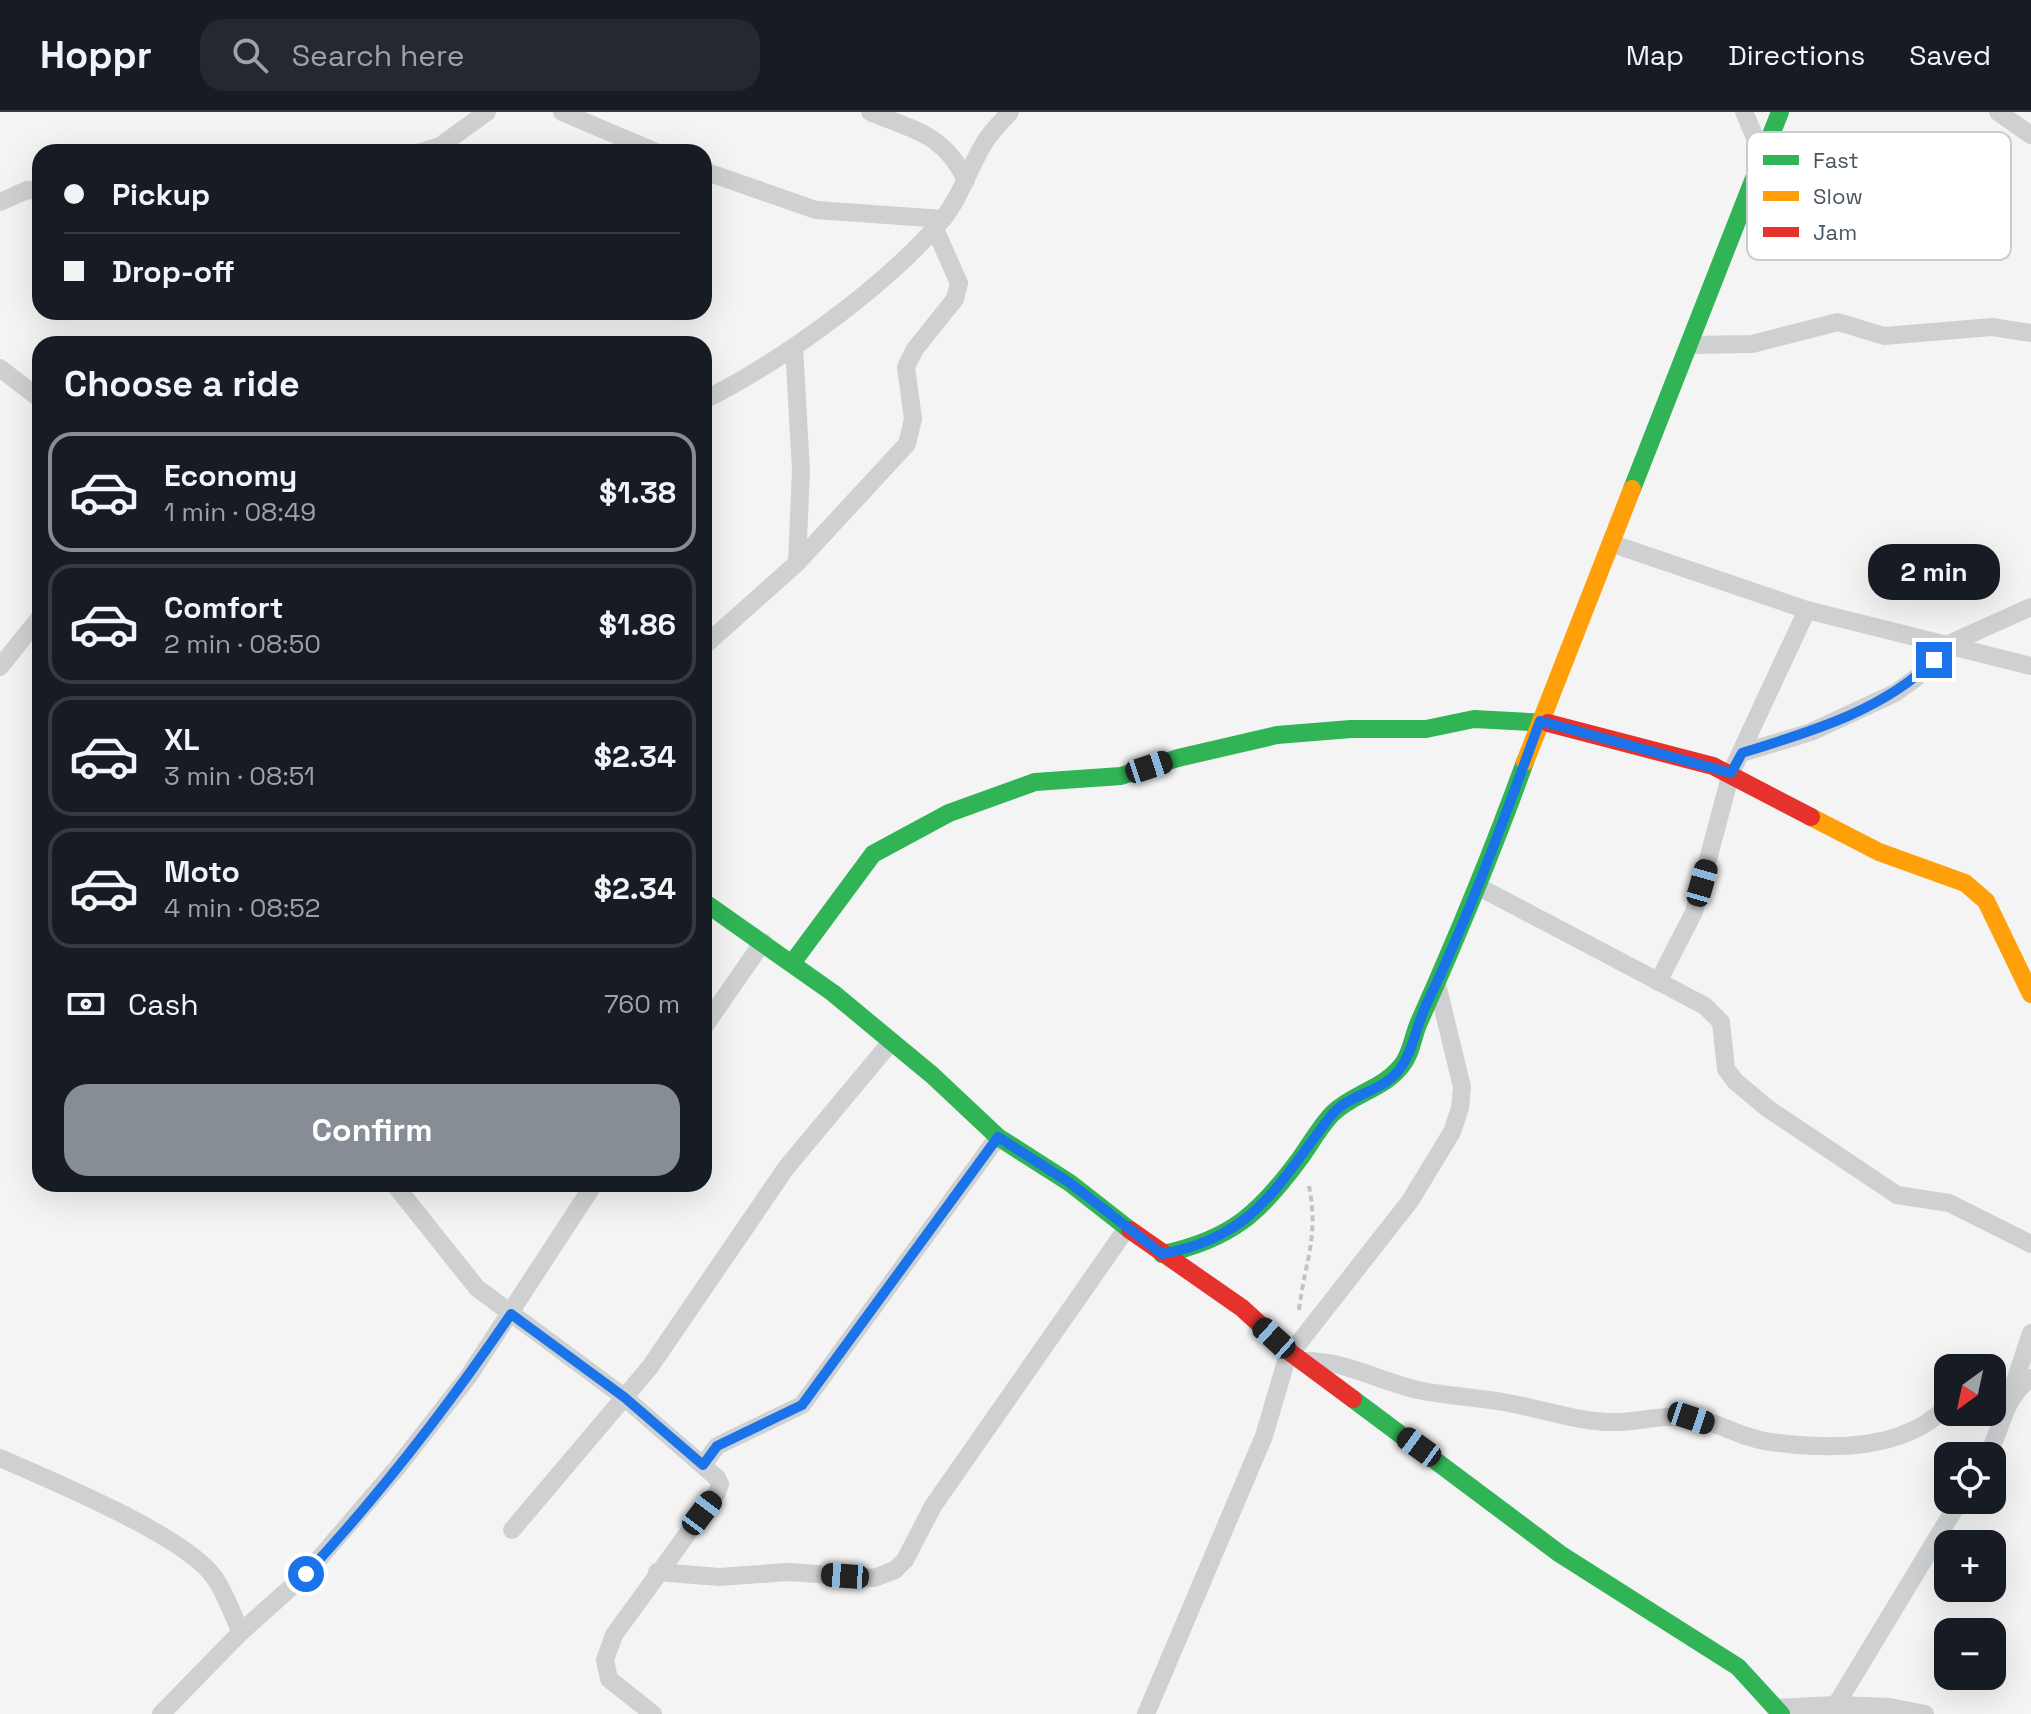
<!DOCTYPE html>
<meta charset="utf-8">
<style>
:root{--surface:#171b24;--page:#242831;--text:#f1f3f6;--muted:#9ea1a6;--line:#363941;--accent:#868d94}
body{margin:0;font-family:"Space Grotesk",sans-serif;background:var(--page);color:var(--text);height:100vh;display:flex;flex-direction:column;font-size:30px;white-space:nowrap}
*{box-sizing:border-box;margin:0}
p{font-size:26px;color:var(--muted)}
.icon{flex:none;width:44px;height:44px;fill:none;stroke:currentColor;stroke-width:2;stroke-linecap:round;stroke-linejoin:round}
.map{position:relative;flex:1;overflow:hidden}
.drawer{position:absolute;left:32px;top:224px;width:680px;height:856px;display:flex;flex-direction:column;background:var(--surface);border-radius:24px;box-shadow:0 8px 32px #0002}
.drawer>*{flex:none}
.guide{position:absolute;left:32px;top:32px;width:680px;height:176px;border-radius:24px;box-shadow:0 8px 32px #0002;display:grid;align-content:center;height:176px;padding:0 32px;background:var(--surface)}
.needle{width:52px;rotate:213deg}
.buttons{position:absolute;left:1934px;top:1242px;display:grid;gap:16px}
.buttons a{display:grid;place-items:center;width:72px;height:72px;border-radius:16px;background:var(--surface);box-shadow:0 8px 32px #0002;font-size:40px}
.end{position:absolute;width:36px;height:36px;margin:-18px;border:10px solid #1a73e8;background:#fff;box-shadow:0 0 0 4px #fff}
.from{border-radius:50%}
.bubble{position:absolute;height:56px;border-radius:24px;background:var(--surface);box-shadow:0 8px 32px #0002;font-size:26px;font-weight:700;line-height:56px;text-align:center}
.car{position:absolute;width:24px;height:48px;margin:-24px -12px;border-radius:10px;box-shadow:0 0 6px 2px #0007;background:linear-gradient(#222 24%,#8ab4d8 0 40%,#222 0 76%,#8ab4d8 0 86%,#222 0)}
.guide b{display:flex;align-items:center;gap:28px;height:76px;font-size:30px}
.guide b+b{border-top:2px solid var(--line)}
.guide i{width:20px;height:20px;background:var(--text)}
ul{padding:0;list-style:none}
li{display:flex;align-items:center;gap:24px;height:120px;margin:0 16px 12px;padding:0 16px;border:4px solid var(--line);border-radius:24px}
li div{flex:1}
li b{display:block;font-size:30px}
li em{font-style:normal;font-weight:700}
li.active{border-color:var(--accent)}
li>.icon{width:72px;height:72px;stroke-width:1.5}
h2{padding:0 32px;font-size:36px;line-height:96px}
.pay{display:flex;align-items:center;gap:20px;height:88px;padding:0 32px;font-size:30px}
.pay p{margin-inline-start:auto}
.button{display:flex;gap:16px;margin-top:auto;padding:16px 32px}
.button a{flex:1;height:92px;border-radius:24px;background:var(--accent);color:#fff;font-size:32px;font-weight:700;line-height:92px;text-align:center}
header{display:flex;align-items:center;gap:48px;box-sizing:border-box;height:112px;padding:0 40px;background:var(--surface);border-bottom:2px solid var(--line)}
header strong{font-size:38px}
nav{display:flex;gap:44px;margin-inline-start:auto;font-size:28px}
.search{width:560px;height:72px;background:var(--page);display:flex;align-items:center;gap:20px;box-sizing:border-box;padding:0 28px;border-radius:24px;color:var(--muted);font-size:30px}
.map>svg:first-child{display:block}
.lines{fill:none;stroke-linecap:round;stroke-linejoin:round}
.path{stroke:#bcc7c4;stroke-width:4;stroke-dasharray:6 4;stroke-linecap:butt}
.street{stroke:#ced0d2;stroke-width:18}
.fast{stroke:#30b455;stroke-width:18}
.slow{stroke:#ff9f0a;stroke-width:18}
.jam{stroke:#e5322d;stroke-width:18}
.route{stroke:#1a73e8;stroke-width:10}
.key{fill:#fff;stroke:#c9ccd0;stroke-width:2}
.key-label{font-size:22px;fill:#4a5661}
</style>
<header>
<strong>Hoppr</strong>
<div class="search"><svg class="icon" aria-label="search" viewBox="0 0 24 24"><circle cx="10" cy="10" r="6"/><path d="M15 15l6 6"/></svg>Search here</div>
<nav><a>Map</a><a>Directions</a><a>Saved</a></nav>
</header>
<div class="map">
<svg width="2031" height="1602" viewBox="0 0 2031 1602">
<rect width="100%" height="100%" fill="#f4f4f4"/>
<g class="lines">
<path class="path" d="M1299 1198C1305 1148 1319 1127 1309 1074"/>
<g class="street">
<polyline points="562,0 656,40"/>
<path d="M870 0C915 19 943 21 966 68"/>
<polyline points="1744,0 1763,44"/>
<polyline points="1998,0 2031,23"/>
<polyline points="420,40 440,34 487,0"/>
<polyline points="704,59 816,98 943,107"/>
<polyline points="0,90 27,78 40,79"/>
<polyline points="1689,233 1752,232 1838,210 1884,224 1992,215 2031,221"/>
<polyline points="794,235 801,358 797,451"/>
<polyline points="0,256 40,287"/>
<path d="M704 288C781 250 886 174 942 108 961 85 970 53 986 28 993 18 1002 9 1010 0"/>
<polyline points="1613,432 1807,498 2031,554"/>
<polyline points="704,534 797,451 907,332 913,307 906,255 915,237 955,187 959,171 934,115"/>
<polyline points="0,555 40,505"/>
<polyline points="1742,641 1811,620 1895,581 1916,566 1951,531 2031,495"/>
<polyline points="1479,775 1705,894 1721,910 1726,957 1735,969 1767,996 1897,1083 1949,1091 2031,1132"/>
<polyline points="1658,870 1694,800 1731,661 1807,498"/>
<polyline points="704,915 763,830"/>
<polyline points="394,1072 477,1176 624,1285 717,1366 720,1372 717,1381 614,1523 605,1548 609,1567 653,1602"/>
<path d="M1301 1249C1342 1247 1378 1269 1418 1278 1446 1284 1475 1285 1503 1290 1540 1296 1579 1311 1617 1310 1641 1310 1663 1302 1689 1305 1717 1309 1743 1327 1771 1330 1829 1338 1906 1339 1948 1293"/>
<polyline points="2010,1284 2031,1221"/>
<path d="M1987 1344C2003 1316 2002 1287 2031 1266"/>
<path d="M0 1346C50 1368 184 1423 214 1465 225 1480 232 1502 241 1520"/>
<polyline points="703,1353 717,1334 802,1293 998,1025"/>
<polyline points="512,1418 650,1255 786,1056 891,930"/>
<polyline points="657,1460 719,1465 788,1460 874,1466 895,1458 905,1448 933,1394 1127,1116"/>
<polyline points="1836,1593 1890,1595 1925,1602"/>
<polyline points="1775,1596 1836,1593 1960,1388"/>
<polyline points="161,1602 241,1520 306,1462 396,1357 468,1265 594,1072"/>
<polyline points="1146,1602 1264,1324 1287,1246 1410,1089 1452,1020 1460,996 1462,975 1437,872"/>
</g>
<g class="fast">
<polyline points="1632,377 1780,0"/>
<polyline points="704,790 833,881 932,963 998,1025 1070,1071 1130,1118"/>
<polyline points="793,850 873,742 949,701 1035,670 1121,664 1178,646 1277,623 1351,617 1426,617 1474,607 1548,611"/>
<path d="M1162 1142C1231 1128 1261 1100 1301 1045 1311 1031 1321 1013 1333 1001 1354 981 1384 977 1402 953 1412 941 1413 922 1420 908 1458 823 1493 738 1525 650"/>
<polyline points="1353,1287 1560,1442 1738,1555 1781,1602"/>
</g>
<g class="slow">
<polyline points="1525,650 1632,377"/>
<polyline points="1811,705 1879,740 1965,771 1986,789 2031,882"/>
</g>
<g class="jam">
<polyline points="1548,611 1713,654 1811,705"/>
<polyline points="1130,1118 1242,1196 1291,1241 1353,1287"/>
</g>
</g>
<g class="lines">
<path class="route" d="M306 1462C381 1381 449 1293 511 1202L624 1285 703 1353 717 1334 802 1293 998 1025 1070 1071 1162 1142C1254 1126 1278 1072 1330 1005 1347 982 1381 981 1399 958 1414 938 1416 913 1427 891 1471 800 1505 704 1540 609L1731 661 1742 641C1809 620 1883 599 1934 548"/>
</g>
<rect x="1747" y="20" width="264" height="128" rx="12" class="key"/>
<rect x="1763" y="43" width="36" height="10" fill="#30b455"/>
<rect x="1763" y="79" width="36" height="10" fill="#ff9f0a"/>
<rect x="1763" y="115" width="36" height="10" fill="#e5322d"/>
<g class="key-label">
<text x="1813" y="56">Fast</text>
<text x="1813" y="92">Slow</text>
<text x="1813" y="128">Jam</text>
</g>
</svg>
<div class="buttons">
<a><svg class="needle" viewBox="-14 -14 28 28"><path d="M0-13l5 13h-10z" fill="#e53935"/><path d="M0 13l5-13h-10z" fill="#9ea1a6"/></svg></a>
<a><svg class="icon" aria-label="locate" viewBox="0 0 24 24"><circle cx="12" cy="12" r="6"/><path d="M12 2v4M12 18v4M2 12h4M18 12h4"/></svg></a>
<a>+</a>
<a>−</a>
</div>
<i class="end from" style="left:306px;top:1462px"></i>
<i class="end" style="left:1934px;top:548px"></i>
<div class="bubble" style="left:1868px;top:432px;width:132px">2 min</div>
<i class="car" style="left:1149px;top:655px;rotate:72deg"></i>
<i class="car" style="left:1702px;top:771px;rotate:16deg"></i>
<i class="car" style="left:1274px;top:1226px;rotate:312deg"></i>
<i class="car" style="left:1691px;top:1306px;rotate:108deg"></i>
<i class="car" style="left:1419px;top:1335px;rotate:306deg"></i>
<i class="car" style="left:702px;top:1401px;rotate:37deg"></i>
<i class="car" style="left:845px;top:1464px;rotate:274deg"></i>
<div class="guide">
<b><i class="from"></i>Pickup</b>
<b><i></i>Drop-off</b>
</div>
<section class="drawer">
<h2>Choose a ride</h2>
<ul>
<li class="active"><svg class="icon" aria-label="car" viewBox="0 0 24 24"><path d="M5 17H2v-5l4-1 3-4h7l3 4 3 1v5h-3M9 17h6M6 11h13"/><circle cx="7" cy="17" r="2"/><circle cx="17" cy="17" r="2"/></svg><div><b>Economy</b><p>1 min · 08:49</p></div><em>$1.38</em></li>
<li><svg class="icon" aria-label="car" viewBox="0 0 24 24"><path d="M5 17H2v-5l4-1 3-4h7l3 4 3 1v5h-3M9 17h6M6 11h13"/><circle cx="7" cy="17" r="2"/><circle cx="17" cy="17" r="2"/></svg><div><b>Comfort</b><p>2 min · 08:50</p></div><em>$1.86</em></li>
<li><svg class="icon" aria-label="car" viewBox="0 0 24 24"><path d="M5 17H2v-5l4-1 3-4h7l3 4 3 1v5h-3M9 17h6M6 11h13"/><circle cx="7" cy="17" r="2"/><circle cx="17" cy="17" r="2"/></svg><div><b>XL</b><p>3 min · 08:51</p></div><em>$2.34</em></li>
<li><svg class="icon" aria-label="car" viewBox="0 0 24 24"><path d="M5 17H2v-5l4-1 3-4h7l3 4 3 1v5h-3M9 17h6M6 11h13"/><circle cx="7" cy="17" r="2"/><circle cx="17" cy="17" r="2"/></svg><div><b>Moto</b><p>4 min · 08:52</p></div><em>$2.34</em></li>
</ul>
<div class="pay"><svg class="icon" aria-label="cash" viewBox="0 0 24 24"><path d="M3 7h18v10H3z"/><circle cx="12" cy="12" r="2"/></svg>Cash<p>760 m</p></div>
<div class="button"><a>Confirm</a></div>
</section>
</div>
